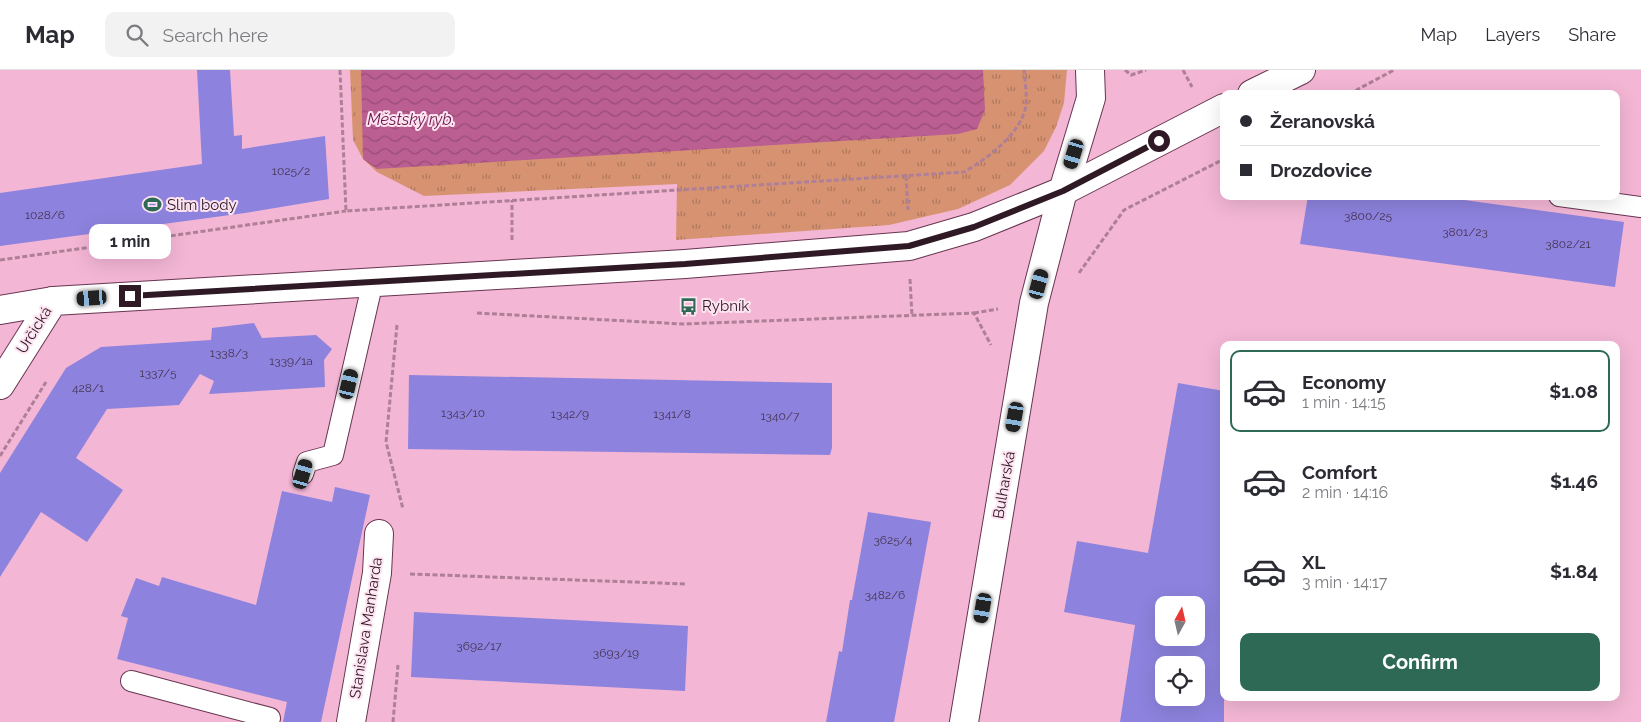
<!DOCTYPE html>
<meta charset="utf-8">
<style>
:root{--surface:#fff;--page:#f2f2f3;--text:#2b2b33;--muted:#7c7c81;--line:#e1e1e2;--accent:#2d6954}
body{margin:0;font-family:Raleway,sans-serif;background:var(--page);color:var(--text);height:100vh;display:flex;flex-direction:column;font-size:19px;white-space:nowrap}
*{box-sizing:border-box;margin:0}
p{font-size:16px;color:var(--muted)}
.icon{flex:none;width:28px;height:28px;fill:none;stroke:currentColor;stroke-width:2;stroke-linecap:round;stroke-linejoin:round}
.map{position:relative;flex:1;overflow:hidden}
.panel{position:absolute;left:1220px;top:271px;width:400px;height:360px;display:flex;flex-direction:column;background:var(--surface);border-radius:10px;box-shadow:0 5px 20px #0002}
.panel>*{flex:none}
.banner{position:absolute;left:1220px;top:20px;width:400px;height:110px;border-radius:10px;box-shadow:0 5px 20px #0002;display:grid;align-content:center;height:110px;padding:0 20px;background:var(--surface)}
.needle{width:32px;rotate:8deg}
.tools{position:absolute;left:1155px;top:526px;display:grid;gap:10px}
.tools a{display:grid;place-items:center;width:50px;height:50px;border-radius:10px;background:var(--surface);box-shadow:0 5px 20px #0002;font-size:25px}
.end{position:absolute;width:22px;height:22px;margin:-11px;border:6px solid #2f1925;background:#fff;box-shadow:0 0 0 2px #fff}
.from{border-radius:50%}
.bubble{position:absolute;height:35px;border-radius:10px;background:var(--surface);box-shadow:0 5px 20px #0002;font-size:16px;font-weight:700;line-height:35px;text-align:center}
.car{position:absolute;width:15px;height:30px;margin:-15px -8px;border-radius:6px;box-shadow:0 0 4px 1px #0007;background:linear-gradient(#222 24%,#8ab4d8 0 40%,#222 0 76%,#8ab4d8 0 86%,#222 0)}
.banner b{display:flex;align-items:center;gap:18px;height:48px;font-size:19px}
.banner b+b{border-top:1px solid var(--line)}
.banner i{width:12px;height:12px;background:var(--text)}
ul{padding:9px 0 0;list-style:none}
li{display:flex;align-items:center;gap:15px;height:82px;margin:0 10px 8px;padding:0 10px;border:2px solid transparent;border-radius:10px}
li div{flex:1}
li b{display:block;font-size:19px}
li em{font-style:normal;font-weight:700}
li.current{border-color:var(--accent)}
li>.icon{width:45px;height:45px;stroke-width:1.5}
.cta{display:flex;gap:10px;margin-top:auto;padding:10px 20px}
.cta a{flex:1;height:58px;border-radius:10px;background:var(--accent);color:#fff;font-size:20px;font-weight:700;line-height:58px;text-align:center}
header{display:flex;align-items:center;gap:30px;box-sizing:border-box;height:70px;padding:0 25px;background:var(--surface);border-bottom:1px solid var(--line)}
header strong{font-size:24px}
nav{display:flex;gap:28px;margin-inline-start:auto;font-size:18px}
.search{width:350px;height:45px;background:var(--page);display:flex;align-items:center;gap:12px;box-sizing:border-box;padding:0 18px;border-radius:10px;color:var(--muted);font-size:19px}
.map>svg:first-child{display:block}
.grass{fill:url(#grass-tufts)}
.water{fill:url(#water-waves)}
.building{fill:#8d83de;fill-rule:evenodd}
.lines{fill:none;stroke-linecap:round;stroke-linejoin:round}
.service-casing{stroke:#673550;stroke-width:22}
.minor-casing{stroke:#673550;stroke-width:30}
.tertiary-casing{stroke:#673550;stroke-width:30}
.path{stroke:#ae7f97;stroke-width:3;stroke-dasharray:5 2.5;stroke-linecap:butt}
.service{stroke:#fff;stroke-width:20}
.minor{stroke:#fff;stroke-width:28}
.tertiary{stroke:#fff;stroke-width:28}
.route{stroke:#2f1925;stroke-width:6}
.labels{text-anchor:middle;stroke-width:4;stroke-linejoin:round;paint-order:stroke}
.number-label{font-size:12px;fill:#463453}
.poi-label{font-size:15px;fill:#2f1925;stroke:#fde4f0;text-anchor:start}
.street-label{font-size:15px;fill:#2f1925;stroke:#fde4f0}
.water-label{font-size:16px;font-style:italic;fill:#6c164c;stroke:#fde4f0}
</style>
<header>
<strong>Map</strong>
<div class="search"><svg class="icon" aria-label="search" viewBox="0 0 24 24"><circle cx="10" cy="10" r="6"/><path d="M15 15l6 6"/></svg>Search here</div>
<nav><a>Map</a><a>Layers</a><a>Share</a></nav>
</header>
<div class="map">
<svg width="1641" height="652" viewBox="0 0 1641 652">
<defs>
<pattern id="grass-tufts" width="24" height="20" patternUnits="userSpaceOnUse" patternTransform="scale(1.25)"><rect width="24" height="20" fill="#d79371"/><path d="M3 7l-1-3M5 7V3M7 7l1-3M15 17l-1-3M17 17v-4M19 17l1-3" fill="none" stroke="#af775d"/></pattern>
<pattern id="water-waves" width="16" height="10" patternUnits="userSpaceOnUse" patternTransform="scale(1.25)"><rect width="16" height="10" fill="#bb5e91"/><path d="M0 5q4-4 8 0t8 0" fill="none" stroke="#984d76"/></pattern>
</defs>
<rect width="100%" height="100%" fill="#f3b6d5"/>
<polygon class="grass" points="350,0 1067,0 1064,33 1056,57 1044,81 1010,115 958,139 889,155 676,170 677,114 424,126 377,102 363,89 353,70"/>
<polygon class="water" points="361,0 983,0 985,40 977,59 958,64 377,99 363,89"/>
<g class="building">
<polygon points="197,0 230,0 234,66 242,65 242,79 325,66 329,129 245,143 0,176 0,123 202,94"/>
<polygon points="1308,126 1435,126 1624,152 1615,217 1300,174"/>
<polygon points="254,253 262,268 316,265 332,279 324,290 325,317 209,324 214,311 200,304 179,335 107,339 76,388 123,420 87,472 41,442 0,507 0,403 66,298 101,277 211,270 212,258"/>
<polygon points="409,305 832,313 832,378 830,385 408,379"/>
<path d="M1178 313 1224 321V652H1120L1135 555 1064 542 1077 471 1148 483ZM1164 535H1196V568H1164ZM1164 595H1196V628H1164Z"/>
<polygon points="335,417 370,425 321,652 283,652 287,632 117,589 128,548 121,546 136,508 159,516 162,507 256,535 282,421 332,432"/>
<polygon points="868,442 931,452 894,652 826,652 839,581 842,582 850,530 852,530"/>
<polygon points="414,542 688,556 685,621 411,607"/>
</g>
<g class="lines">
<defs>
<g id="service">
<polyline points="1559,126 1641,137"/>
<polyline points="303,404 307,392 333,385 373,211"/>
<polyline points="131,611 270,648 269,652"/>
</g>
<g id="minor">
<polyline points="0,240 53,231"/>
<polyline points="351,652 377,503 379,464"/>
<polyline points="964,652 1034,233 1063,121 1091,28 1090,0"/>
</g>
<g id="tertiary">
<polyline points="1252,24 1301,0"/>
<polyline points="0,315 53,231 685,194 909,176 974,157 1063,121 1224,38"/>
</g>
</defs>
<use href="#service" class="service-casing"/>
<use href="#minor" class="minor-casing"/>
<use href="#tertiary" class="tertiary-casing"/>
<g class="path">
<path d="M340 0 346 141 964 102C987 89 1022 63 1026 35 1027 24 1025 11 1024 0"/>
<polyline points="1125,0 1131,5 1146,0"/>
<polyline points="1183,0 1192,17"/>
<polyline points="1349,24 1394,0"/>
<polyline points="906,106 908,140"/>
<polyline points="512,170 512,130"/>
<polyline points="0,190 346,141"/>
<polyline points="1079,203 1124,140 1224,89"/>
<polyline points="910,209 912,246"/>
<polyline points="477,243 683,254 974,243 991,275"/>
<polyline points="974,243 998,239"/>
<polyline points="397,255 386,372 403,439"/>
<polyline points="0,386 46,312"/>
<polyline points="410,504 687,514"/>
<polyline points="393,652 398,595"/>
</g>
<use href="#service" class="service"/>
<use href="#minor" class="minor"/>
<use href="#tertiary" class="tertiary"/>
</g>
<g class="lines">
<polyline class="route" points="130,226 685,194 909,176 974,157 1063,121 1159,71"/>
</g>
<defs>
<symbol id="stadium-bare" viewBox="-9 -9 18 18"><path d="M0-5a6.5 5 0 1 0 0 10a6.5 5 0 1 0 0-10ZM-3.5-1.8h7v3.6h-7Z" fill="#2d6954" stroke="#fde4f0" stroke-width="2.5" paint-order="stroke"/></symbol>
<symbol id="bus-bare" viewBox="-9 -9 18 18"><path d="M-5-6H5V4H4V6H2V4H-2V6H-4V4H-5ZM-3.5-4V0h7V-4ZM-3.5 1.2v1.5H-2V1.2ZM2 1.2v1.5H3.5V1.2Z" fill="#2d6954" stroke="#fde4f0" stroke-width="2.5" paint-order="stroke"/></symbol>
</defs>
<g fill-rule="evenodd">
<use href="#stadium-bare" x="140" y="122" width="25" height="25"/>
<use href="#bus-bare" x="676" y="224" width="25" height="25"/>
</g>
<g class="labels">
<g class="number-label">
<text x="291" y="105">1025/2</text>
<text x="45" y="149">1028/6</text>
<text x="1368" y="150">3800/25</text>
<text x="1465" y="166">3801/23</text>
<text x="1568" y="178">3802/21</text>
<text x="229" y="287">1338/3</text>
<text x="291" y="295">1339/1a</text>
<text x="158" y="307">1337/5</text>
<text x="88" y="322">428/1</text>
<text x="463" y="347">1343/10</text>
<text x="570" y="348">1342/9</text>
<text x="672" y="348">1341/8</text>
<text x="780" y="350">1340/7</text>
<text x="893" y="474">3625/4</text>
<text x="885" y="529">3482/6</text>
<text x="479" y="580">3692/17</text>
<text x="616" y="587">3693/19</text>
</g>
<g class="poi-label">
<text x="167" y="140">Slim body</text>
<text x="702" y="241">Rybník</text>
</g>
<g class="street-label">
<text transform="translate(34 260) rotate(-58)" y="5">Určická</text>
<text transform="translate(1004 415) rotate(-80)" y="5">Bulharská</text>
<text transform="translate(366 558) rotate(-81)" y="5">Stanislava Manharda</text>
</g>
<g class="water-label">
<text x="411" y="55">Městský ryb.</text>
</g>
</g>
</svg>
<div class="tools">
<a><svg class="needle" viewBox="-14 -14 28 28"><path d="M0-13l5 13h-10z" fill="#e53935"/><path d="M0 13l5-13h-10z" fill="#7c7c81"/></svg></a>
<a><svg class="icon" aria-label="locate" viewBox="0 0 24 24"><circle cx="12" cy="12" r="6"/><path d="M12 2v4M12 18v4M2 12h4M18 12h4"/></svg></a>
</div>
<i class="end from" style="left:1159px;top:71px"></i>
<i class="end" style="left:130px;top:226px"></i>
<div class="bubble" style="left:89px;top:154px;width:82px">1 min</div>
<i class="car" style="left:1074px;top:84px;rotate:197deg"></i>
<i class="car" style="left:1039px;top:214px;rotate:15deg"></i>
<i class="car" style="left:92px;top:228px;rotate:266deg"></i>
<i class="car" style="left:349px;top:314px;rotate:13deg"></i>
<i class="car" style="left:1015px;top:347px;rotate:190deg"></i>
<i class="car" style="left:303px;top:404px;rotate:16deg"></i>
<i class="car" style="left:983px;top:538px;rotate:190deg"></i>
<div class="banner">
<b><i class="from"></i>Žeranovská</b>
<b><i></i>Drozdovice</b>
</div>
<section class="panel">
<ul>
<li class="current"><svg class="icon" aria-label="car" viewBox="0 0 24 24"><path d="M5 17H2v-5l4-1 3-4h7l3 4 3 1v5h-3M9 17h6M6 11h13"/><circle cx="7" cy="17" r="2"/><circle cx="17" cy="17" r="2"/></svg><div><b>Economy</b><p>1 min · 14:15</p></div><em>$1.08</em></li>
<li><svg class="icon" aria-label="car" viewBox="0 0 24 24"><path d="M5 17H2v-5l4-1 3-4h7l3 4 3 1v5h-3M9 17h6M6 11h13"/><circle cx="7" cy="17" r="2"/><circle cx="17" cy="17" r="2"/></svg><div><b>Comfort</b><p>2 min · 14:16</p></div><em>$1.46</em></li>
<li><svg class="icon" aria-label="car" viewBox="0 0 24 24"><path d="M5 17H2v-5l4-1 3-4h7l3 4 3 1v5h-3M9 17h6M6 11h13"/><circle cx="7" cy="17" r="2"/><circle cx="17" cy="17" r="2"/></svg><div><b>XL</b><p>3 min · 14:17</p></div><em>$1.84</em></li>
</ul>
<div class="cta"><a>Confirm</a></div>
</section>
</div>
